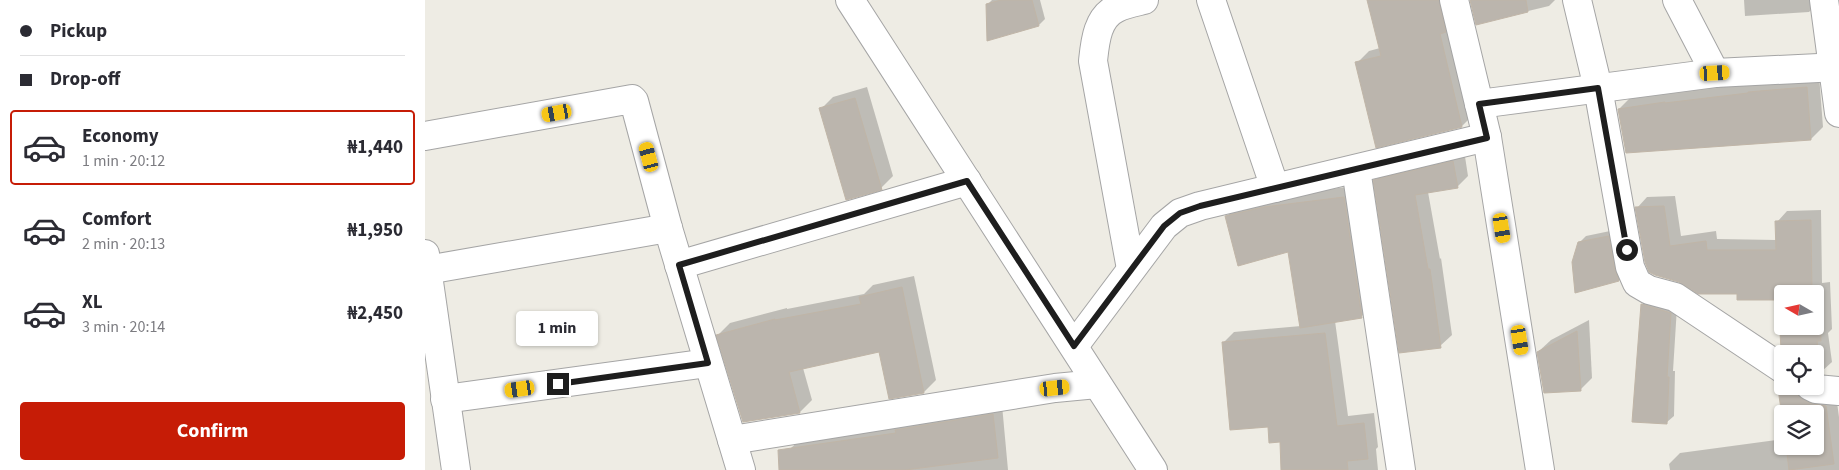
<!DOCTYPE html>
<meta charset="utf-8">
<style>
:root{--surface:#fff;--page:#f2f2f3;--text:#2b2b33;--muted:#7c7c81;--line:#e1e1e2;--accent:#c61c06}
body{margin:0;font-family:"Source Sans 3",sans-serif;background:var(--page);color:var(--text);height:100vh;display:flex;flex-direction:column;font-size:19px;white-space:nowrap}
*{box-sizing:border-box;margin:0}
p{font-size:16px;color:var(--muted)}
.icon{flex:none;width:28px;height:28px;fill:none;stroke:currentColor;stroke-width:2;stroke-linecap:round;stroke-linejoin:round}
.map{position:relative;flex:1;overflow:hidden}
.side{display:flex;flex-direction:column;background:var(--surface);width:425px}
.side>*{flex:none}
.banner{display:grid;align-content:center;height:110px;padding:0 20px;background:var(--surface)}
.needle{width:32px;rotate:279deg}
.buttons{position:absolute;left:1349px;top:285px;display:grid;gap:10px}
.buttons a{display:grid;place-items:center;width:50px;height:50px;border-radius:5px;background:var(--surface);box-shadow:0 1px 4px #0004;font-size:25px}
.end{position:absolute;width:22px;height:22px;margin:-11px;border:6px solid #1e1e1e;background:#fff;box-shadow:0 0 0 2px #fff}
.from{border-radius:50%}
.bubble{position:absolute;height:35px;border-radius:5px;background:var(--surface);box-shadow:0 1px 4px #0004;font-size:16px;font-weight:700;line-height:35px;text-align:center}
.car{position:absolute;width:15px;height:30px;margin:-15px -8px;border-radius:6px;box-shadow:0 0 4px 1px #0007;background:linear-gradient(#f5c518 24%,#345 0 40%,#f5c518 0 76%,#345 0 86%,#f5c518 0)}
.banner b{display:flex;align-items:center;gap:18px;height:48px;font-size:19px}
.banner b+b{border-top:1px solid var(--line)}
.banner i{width:12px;height:12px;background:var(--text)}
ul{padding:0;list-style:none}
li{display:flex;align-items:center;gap:15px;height:75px;margin:0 10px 8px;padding:0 10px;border:2px solid transparent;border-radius:5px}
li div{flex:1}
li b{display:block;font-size:19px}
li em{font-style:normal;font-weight:700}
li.active{border-color:var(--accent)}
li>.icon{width:45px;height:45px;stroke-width:1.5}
.action{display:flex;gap:10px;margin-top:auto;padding:10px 20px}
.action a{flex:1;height:58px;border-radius:5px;background:var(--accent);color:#fff;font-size:20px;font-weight:700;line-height:58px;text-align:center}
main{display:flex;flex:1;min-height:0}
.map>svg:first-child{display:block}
.shadow{fill:#0003;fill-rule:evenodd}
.building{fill:#bbb5ad;stroke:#c0b5a7;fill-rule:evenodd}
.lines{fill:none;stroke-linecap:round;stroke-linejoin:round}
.minor-casing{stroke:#a5a5a5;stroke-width:30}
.minor{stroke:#fff;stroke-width:28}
.route{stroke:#1e1e1e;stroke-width:6}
</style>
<main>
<section class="side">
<div class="banner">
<b><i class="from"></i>Pickup</b>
<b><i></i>Drop-off</b>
</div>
<ul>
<li class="active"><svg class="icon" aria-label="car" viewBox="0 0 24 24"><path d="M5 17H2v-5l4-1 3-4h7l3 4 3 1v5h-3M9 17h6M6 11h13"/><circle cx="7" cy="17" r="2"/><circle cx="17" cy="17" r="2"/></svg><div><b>Economy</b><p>1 min · 20:12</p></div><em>₦1,440</em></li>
<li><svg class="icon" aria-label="car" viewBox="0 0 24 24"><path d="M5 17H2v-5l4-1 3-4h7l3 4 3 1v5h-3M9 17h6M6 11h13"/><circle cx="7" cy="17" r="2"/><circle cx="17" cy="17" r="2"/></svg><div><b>Comfort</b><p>2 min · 20:13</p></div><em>₦1,950</em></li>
<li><svg class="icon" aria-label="car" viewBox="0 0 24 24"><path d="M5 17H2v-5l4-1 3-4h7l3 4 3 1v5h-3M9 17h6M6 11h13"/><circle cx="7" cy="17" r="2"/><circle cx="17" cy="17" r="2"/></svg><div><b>XL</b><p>3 min · 20:14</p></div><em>₦2,450</em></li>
</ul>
<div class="action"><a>Confirm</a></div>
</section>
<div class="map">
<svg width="1414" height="470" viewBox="0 0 1414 470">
<rect width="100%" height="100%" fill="#eeece4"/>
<g class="shadow">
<polygon points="567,0 615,0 620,19 614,25 562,5"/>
<polygon points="944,0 1027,0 1049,114 1037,126 952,146 932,63 944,51 955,48"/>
<polygon points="1046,0 1130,0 1124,6 1052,23"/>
<polygon points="1319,0 1395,0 1395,1 1384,12 1320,16"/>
<polygon points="1394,75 1398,127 1386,139 1194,109 1206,97"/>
<polygon points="442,87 468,176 456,188 396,109 408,97"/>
<polygon points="1039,150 1043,176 1032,187 1003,192 1015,259 1016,258 1027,335 1015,346 950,181 961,169"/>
<polygon points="931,186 949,304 937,316 910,321 923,416 949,413 953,447 951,449 953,470 857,470 856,441 844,425 798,343 809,332 876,326 864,251 802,216 814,204 852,195"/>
<path d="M1250 196 1256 236 1291 231 1292 239 1352 240V222L1362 211 1396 210 1397 283 1405 282 1407 329 1403 333 1407 362 1396 372 1390 371V354L1358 348 1355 298 1313 286 1271 291 1212 208 1222 197ZM1358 294H1390V326H1358Z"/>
<polygon points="1190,230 1200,273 1194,280 1154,243 1161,236"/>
<polygon points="489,276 511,380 499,392 455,351 378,368 387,400 375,412 319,421 293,335 305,323 362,308 362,309 439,294 448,285"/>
<polygon points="1224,298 1252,307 1248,371 1250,371 1249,416 1242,422 1208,421 1218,304"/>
<polygon points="1164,320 1167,378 1155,390 1113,352 1126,340"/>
<polygon points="1358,386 1385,386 1411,395 1414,417 1414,470 1245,470 1244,464 1255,453 1358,439 1358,446 1390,446 1390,414 1354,389"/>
<polygon points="577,405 583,470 369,470 366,448 376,439"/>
</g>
<g class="building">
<polygon points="576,0 607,0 614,26 562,41 561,4"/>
<polygon points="942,0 1014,0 1021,32 1015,34 1037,127 951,148 930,62 956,56"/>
<polygon points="1045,0 1101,0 1103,12 1051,25"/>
<polygon points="1382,87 1386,140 1201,153 1193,109 1240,102 1240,103 1323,93 1323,92"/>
<polygon points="430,98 457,190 421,200 394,108"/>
<polygon points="1028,161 1033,188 990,195 1003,269 1005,269 1016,348 974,353 948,180"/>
<polygon points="919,197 937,318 875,328 863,252 813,266 800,216 839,207"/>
<path d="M1239 206 1245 246 1281 241 1282 250H1351L1350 221 1386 220 1387 293H1394L1396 341H1392L1396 374 1390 372V354H1363L1356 349 1353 300H1312V294H1273L1254 282 1230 275 1224 272 1220 262 1210 207ZM1358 294H1390V326H1358Z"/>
<polygon points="1184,236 1190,270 1194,281 1150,293 1147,262 1153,242"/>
<polygon points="477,287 499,393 464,399 454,352 364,372 375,413 318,422 291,335 350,319 350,320 436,304 434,297"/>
<polygon points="1216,304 1246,313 1242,377 1244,377 1242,424 1207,422"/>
<polygon points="1152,331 1156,391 1119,393 1112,352"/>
<polygon points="900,333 912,426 939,423 943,459 922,461 923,470 856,470 855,442 844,443 843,427 805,430 797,342"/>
<polygon points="1358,386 1369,386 1372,395 1384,403 1401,406 1409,464 1364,470 1361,446 1390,446 1390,414 1358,414 1358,423 1353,389 1359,388"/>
<polygon points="568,414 573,458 480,470 354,470 353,450 471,433 470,430"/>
</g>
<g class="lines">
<defs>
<g id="minor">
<polyline points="425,0 728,470"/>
<polyline points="786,0 850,188"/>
<polyline points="1029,0 1062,137 1115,470"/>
<polyline points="1152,0 1173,88 1205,267 1212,283 1224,290 1250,297 1358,369"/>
<polyline points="1252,0 1290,73"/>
<polyline points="1399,0 1414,113"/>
<polyline points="1054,104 1290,73 1414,67"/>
<polyline points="0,136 207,99 209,101 243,228 316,470"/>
<polyline points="931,169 976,470"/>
<polyline points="0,254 31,470"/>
<polyline points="254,265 542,181"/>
<path d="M706 269 668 61C670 42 672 17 692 8 700 4 711 2 719 0"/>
<polyline points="2,270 243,228"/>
<polyline points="649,346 739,226 755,213 775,206 1062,137"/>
<polyline points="1385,386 1391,389 1414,391"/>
<polyline points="20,399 283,363"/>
<polyline points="307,440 630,388 672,384"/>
</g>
</defs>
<use href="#minor" class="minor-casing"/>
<use href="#minor" class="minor"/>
</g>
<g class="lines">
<polyline class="route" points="133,384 283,363 254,265 542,181 649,346 739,226 755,213 775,206 1062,138 1054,104 1173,88 1202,250"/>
</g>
</svg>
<div class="buttons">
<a><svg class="needle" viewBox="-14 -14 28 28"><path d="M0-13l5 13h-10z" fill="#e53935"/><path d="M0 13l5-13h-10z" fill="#7c7c81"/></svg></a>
<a><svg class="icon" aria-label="locate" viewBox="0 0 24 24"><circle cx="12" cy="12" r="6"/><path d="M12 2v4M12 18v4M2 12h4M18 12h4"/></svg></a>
<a><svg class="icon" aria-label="layers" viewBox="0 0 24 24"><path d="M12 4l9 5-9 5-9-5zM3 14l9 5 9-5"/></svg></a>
</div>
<i class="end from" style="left:1202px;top:250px"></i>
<i class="end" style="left:133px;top:384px"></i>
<div class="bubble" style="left:91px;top:311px;width:82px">1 min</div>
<i class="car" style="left:1290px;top:73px;rotate:87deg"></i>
<i class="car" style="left:132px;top:113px;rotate:260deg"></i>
<i class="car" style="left:224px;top:157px;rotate:345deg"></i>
<i class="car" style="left:1077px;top:228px;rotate:171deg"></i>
<i class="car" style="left:1095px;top:340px;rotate:171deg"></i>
<i class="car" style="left:630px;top:388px;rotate:84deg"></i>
<i class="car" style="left:95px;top:389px;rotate:262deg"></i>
</div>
</main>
